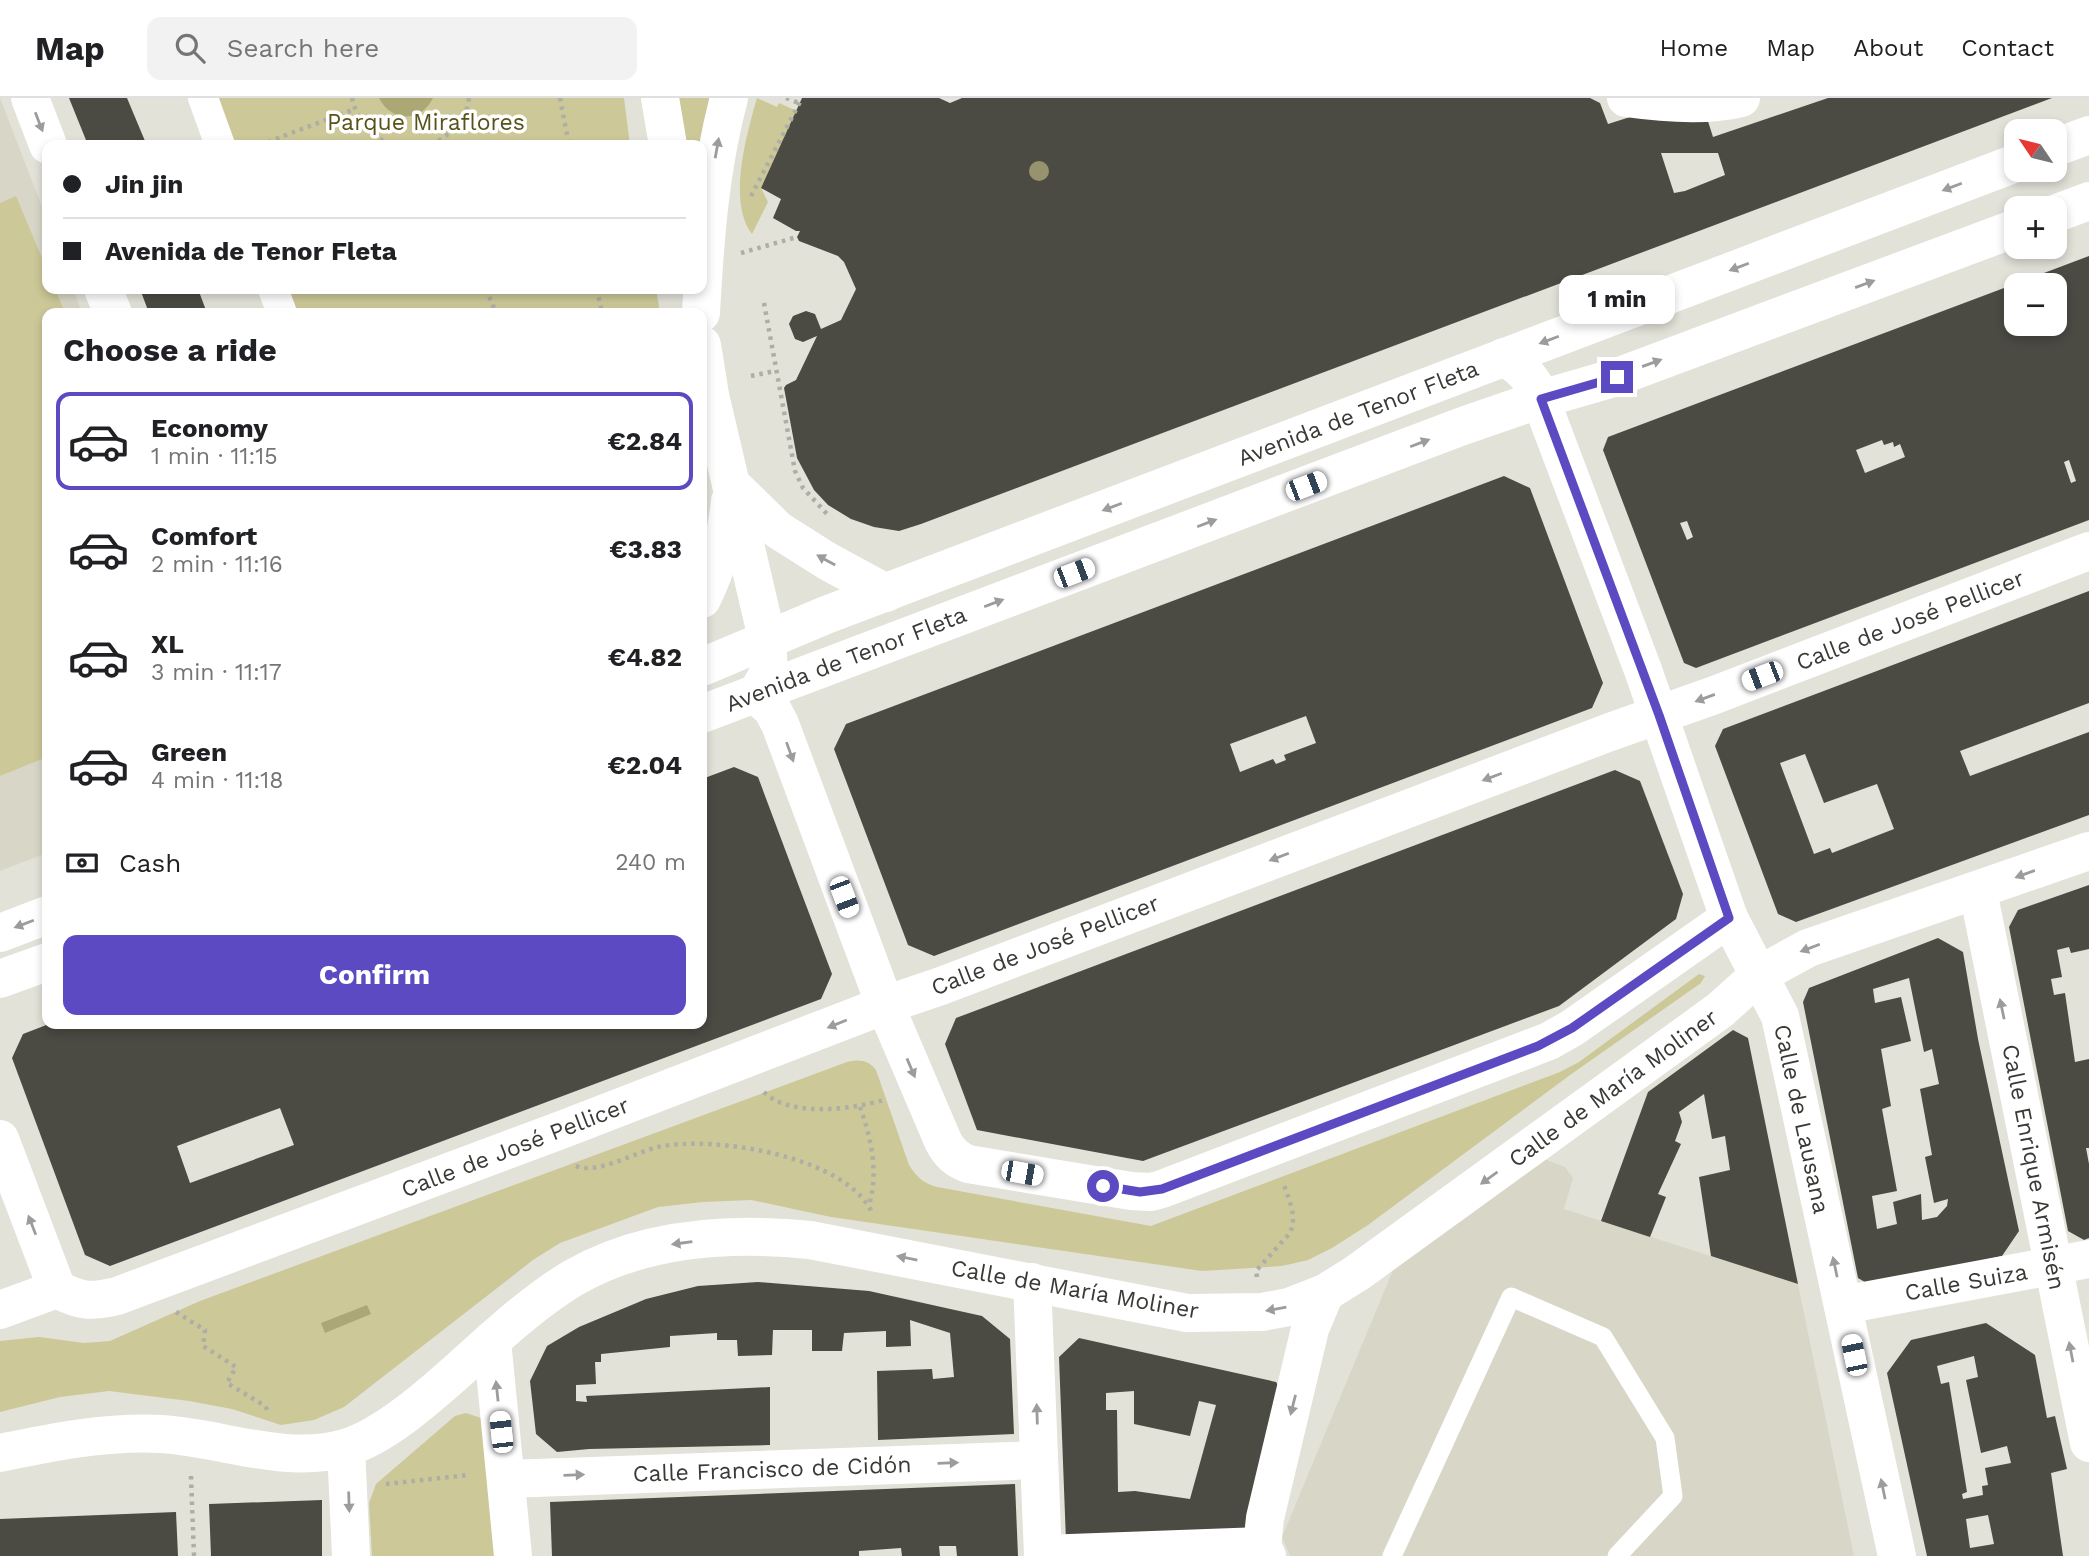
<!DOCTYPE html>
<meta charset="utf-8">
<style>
:root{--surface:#fff;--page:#f2f2f2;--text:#202124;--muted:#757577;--line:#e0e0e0;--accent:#5b4ac2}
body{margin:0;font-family:"Work Sans",sans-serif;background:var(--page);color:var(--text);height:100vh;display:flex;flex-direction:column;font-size:26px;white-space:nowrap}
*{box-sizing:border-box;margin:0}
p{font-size:23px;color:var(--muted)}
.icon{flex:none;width:38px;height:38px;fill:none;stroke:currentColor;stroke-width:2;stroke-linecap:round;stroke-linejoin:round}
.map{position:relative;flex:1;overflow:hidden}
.panel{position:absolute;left:42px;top:210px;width:665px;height:721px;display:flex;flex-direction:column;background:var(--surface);border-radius:14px;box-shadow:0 4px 10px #0003}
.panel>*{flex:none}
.banner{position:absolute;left:42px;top:42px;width:665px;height:154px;border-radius:14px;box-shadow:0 4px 10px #0003;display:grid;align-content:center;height:154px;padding:0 21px;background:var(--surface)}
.needle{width:46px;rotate:305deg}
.controls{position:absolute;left:2004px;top:21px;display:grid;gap:14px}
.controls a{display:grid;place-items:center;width:63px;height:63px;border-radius:14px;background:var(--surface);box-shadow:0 4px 10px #0003;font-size:35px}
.end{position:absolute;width:32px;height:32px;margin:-16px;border:9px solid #5b4ac2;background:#fff;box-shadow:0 0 0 4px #fff}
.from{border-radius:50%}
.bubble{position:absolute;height:49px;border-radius:14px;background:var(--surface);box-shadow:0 4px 10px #0003;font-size:23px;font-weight:700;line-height:49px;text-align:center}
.car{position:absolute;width:21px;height:42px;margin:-21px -10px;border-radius:9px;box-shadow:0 0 5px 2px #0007;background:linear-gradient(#fff 24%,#345 0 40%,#fff 0 76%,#345 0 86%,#fff 0)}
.banner b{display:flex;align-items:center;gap:24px;height:66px;font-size:26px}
.banner b+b{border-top:2px solid var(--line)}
.banner i{width:18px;height:18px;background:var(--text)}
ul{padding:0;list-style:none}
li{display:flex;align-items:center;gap:21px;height:98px;margin:0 14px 10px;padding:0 7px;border:4px solid transparent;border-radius:14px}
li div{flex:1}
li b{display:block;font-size:26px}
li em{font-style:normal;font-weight:700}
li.active{border-color:var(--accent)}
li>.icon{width:63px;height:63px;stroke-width:1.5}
h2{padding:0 21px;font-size:32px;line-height:84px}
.pay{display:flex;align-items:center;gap:18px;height:77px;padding:0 21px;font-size:26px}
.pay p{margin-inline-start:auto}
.action{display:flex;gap:14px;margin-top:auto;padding:14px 21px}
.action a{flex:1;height:80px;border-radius:14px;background:var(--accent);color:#fff;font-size:28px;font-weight:700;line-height:80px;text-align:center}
header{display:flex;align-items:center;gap:42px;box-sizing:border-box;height:98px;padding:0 35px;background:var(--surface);border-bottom:2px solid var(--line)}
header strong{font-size:33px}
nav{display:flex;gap:38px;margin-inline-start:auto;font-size:24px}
.search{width:490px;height:63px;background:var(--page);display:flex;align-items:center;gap:18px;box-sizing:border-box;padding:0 24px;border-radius:14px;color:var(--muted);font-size:26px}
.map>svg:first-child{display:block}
.built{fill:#d8d7c7}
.green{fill:#ccc898}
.water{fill:#aca876}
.building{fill:#4b4a43;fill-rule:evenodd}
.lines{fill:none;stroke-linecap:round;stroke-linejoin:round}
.path{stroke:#aeaea6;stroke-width:4.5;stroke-dasharray:3.5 5;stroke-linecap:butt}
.service{stroke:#fff;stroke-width:19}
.pedestrian{stroke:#fff;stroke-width:30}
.minor{stroke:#fff;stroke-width:38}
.secondary{stroke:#fff;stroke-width:38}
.tree{fill:#97936f}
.oneway{fill:#9c9c9a}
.route{stroke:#5b4ac2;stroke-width:9}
.labels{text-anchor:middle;stroke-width:7;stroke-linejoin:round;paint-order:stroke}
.park-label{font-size:23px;fill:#595319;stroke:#fff}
.street-label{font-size:23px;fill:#3a3936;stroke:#fff}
</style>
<header>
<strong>Map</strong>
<div class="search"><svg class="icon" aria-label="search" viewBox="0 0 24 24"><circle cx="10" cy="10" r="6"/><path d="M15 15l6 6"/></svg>Search here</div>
<nav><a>Home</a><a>Map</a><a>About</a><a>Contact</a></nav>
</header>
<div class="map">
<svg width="2089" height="1458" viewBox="0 0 2089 1458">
<rect width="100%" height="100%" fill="#e2e2d9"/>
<g class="built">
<polygon points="0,0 47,122 47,191 73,191 82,215 47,215 47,755 0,773"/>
<polygon points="1544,1061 1565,1069 1573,1080 1564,1111 1798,1186 1854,1458 1290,1458 1282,1439 1393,1172"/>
</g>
<g class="green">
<polygon points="217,0 624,0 630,47 234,47"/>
<polygon points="674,0 711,0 700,47 680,47"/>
<path d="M757 0 777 9 779 5 797 13 761 90 768 104 752 136C727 104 747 35 757 0Z"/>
<polygon points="16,98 47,172 47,191 55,191 65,215 47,215 47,659 0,678 0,105"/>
<polygon points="285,191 656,191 660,215 294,215"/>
<path d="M1699 876 1705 878 1701 885 1570 977 1368 1127 1332 1150 1308 1162 1282 1168 1202 1173 831 1119 751 1102 703 1104 658 1109 560 1145 533 1162 344 1309 314 1322 281 1327 232 1311 189 1303 109 1293 60 1299 0 1314V1243L39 1239 84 1245 110 1243 200 1203 847 964C860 961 868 962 876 972L909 1067C917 1080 924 1085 937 1089L1151 1128 1560 974 1579 964Z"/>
<polygon points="466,1315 481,1320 501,1458 372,1458 369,1405 376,1386 455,1318"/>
</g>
<g class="water">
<path d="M379 0H433C421 25 391 24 379 0Z"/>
<polygon points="367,1207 371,1216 325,1235 321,1225"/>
</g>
<g class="building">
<polygon points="69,0 127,0 145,43 136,47 88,47"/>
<path d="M802 0H939L950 5 962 0H1590L1600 5 1608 26 1646 14H1705L1713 39 1828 0H2052L921 426 899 433 874 429 851 421 828 407 814 392 797 360 784 290 786 287 796 282 817 238 803 244 795 241 789 226 793 218 806 213 815 216 821 231 841 222 856 191 844 164 838 158 799 143 797 139 800 133H796L773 120 781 101 761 90ZM1661 55H1718L1725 77 1685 93 1674 95Z"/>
<path d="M2089 158V422L1696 570 1684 565 1603 352 1608 339ZM2016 187H2054V226H2016ZM1882 342 1884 347 1893 344 1894 349 1900 346 1905 359 1865 375 1856 352ZM2069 362 2076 383 2071 385 2064 364ZM1687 423 1693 439 1687 442 1680 425Z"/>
<polygon points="140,191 198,191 207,215 149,215"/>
<path d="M1504 378 1530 390 1595 564 1603 585 1592 610 934 858 908 847 834 651 846 626ZM1306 618 1316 645 1284 657 1286 662 1276 666 1273 661 1240 674 1230 646Z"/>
<path d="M2089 493V605L1960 653 1970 678 2089 634V717L1796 824 1778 816 1715 648 1723 631ZM1805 656 1824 705 1877 686 1894 731 1832 755 1830 750 1814 756 1780 665Z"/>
<path d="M734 669 758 679 795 778 832 876 821 901 110 1168 85 1157 12 960 23 936 49 926H702V681ZM280 1010 294 1047 190 1085 177 1048Z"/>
<polygon points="1615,672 1640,683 1683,796 1676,821 1559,908 1143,1063 977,1032 945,946 956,920"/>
<polygon points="2089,787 2089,851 2071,855 2069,849 2057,852 2062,879 2051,881 2054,897 2065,895 2075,964 2089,961 2089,1050 2086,1050 2089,1066 2089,1140 2084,1142 2068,1133 2009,829 2018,812"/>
<path d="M1938 840 1963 854 1978 941 2019 1133 2002 1158 1870 1187 1858 1180 1803 904 1809 890ZM1909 880 1924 954 1932 951 1939 986 1920 991 1932 1057 1925 1059 1934 1105 1948 1101 1947 1108 1937 1119 1922 1122 1921 1096 1893 1104 1897 1126 1877 1131 1872 1098 1897 1093 1882 1011 1891 1008 1881 951 1911 943 1901 899 1875 905 1873 891Z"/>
<polygon points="1733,932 1748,940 1798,1186 1711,1158 1699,1079 1730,1072 1725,1038 1712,1041 1704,996 1679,1014 1682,1024 1675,1043 1681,1046 1658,1096 1666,1099 1650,1139 1601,1123 1648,994"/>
<polygon points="758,1184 869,1193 982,1218 1010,1241 1014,1336 878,1342 877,1273 932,1271 933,1281 954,1279 950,1235 910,1222 911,1248 886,1249 886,1233 844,1235 842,1253 812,1253 812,1232 773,1232 772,1257 738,1258 737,1242 717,1242 717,1235 670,1238 670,1249 601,1256 601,1264 595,1264 596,1286 576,1287 576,1303 587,1304 586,1298 770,1289 770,1347 589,1351 557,1354 536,1336 530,1283 547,1248 579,1229 646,1201 698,1188"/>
<path d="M1986 1225 2035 1257 2047 1320 2055 1318 2067 1371 2051 1375 2063 1458H1927L1887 1275 1911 1242ZM1974 1258 1978 1279 1966 1282 1981 1355 2007 1348 2011 1365 1985 1370 1988 1387 1982 1388 1983 1397 1963 1401 1962 1396 1967 1394 1949 1284 1941 1286 1937 1268ZM1988 1417 1994 1446 1970 1450 1966 1421Z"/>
<path d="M1079 1240 1276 1284 1285 1298 1251 1435 1066 1443 1059 1259ZM1134 1293V1326L1190 1338 1199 1303 1216 1307 1190 1401 1135 1393 1118 1394 1117 1312H1106V1295Z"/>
<polygon points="1015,1386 1018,1458 957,1458 956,1448 939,1448 940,1458 902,1458 901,1450 859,1453 859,1458 552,1458 550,1404"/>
<polygon points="322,1402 322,1458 211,1458 209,1406"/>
<polygon points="176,1414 178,1458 0,1458 0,1421"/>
</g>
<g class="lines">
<g class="path">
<path d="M352 0C357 23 370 36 390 47"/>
<polyline points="560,0 569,47"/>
<polyline points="786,0 799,5"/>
<polyline points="260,47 355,11"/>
<path d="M431 47C450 37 467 23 469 0"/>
<polyline points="751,98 802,0"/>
<polyline points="741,155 797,139"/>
<polyline points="486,191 496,215"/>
<polyline points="597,191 602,215"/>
<polyline points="764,205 795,373 803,390 827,416"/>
<polyline points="751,278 775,273"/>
<path d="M764 994C790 1020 852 1011 884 1002"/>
<path d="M860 1009C871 1040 879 1074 869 1107"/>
<path d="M576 1068C598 1077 635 1054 658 1049 713 1037 849 1058 873 1117"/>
<path d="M1257 1179 1256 1173 1290 1135C1298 1119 1288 1099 1283 1084"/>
<polyline points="176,1214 205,1232 203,1248 236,1269 227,1285 265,1308 269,1315"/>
<polyline points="191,1378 194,1458"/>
<polyline points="386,1386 468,1377"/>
</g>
<polyline class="service" points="1392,1458 1511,1199 1603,1239 1665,1340 1673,1398 1617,1458"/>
<g class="pedestrian">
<polyline points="203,0 220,47"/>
<polyline points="273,191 282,215"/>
</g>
<g class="minor">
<polyline points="30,0 48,47"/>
<polyline points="660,0 668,47"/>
<path d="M1626 0C1662 5 1706 9 1741 0"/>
<polyline points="103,191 113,215"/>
<path d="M701 215C705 142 710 71 729 0"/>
<path d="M702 247 710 297 767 540 769 574 756 597 772 611 780 626 885 907 943 1043C949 1055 956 1061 968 1066L1131 1093 1151 1094 1162 1091 1549 943 1572 930 1729 820"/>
<path d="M1504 259C1519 268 1528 276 1537 292L1643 572 1729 820 1780 918 1897 1458"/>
<polyline points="732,387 778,432 827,463 886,495"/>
<path d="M702 501C717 470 727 438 730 403"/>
<polyline points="1978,793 2089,1345"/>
<polyline points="0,1041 57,1191"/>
<polyline points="1032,1184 1043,1458"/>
<polyline points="1843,1207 2089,1161"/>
<path d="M0 1212 57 1191C81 1204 91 1204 117 1198L561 1032 885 907 941 888 1610 634 1712 598 2089 453"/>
<polyline points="492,1242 513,1458"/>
<polyline points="346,1350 351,1458"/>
<path d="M0 1355C53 1344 107 1333 162 1336 223 1340 284 1367 345 1350 384 1339 432 1296 462 1269 497 1238 533 1204 573 1180 644 1139 731 1134 810 1142L1187 1215 1262 1214 1289 1209 1325 1195 1357 1175 1720 912 1759 877 1808 850 2089 753"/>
<polyline points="506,1381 1038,1362"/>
<polyline points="1043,1456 1262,1448"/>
<polyline points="1267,1458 1262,1448 1265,1420 1310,1231 1325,1195"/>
</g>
<g class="secondary">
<polyline points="2054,50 2089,37"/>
<polyline points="2054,116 2089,103"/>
<polyline points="702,569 826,517 2016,65"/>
<polyline points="702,616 1460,329 1541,301 1617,279 2016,130"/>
<polyline points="0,835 47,817"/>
<polyline points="0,881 47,864"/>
</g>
</g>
<circle class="tree" cx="1039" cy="73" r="10"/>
<defs><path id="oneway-solid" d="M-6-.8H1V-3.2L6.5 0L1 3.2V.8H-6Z" transform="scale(1.75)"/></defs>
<g class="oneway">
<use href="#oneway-solid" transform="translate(39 24) rotate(69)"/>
<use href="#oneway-solid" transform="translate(717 50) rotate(-80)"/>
<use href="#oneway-solid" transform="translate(1952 89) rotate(159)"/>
<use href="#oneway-solid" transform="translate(1739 169) rotate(159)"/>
<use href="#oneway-solid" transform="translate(1865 186) rotate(-20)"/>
<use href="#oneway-solid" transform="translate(1549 242) rotate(159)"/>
<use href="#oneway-solid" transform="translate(1652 265) rotate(-20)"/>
<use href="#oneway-solid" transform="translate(1420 345) rotate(-21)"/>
<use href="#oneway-solid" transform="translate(1112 409) rotate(159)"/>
<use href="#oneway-solid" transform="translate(1207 425) rotate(-21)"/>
<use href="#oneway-solid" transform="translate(826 462) rotate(-151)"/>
<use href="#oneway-solid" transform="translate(994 505) rotate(-21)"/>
<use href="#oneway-solid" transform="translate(1705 600) rotate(160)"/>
<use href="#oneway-solid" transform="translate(790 654) rotate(70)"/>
<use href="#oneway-solid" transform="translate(1492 679) rotate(159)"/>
<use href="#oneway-solid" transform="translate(1279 759) rotate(159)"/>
<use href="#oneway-solid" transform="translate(2025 776) rotate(160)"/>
<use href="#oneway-solid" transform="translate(24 826) rotate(159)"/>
<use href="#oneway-solid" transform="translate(1810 850) rotate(159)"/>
<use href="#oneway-solid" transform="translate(2002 911) rotate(-102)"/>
<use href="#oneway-solid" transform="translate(837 926) rotate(158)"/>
<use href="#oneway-solid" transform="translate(911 970) rotate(67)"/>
<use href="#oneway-solid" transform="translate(1489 1080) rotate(144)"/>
<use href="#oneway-solid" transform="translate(32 1127) rotate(-111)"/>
<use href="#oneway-solid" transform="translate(682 1145) rotate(172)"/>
<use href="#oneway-solid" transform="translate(907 1160) rotate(-169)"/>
<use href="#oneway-solid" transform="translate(1835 1169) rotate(-102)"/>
<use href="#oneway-solid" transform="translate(1276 1211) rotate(170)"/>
<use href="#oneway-solid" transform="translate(2071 1254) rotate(-101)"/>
<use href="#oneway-solid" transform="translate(497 1293) rotate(-96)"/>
<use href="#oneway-solid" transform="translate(1293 1307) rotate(104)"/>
<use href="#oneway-solid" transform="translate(1037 1316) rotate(-92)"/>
<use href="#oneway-solid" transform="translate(948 1365) rotate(-2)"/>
<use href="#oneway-solid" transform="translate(574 1377) rotate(-2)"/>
<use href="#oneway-solid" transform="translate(1883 1391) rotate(-102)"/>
<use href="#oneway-solid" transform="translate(349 1404) rotate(88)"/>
</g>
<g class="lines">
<polyline class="route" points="1103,1088 1140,1094 1162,1091 1538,948 1572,930 1729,820 1659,617 1541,301 1617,279"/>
</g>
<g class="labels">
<g class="park-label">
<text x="426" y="32">Parque Miraflores</text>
</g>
<g class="street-label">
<text transform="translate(1358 315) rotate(-21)" y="8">Avenida de Tenor Fleta</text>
<text transform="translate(1910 522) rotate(-21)" y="8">Calle de José Pellicer</text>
<text transform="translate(846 561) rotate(-21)" y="8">Avenida de Tenor Fleta</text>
<text transform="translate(1045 847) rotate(-21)" y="8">Calle de José Pellicer</text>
<text transform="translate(1613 990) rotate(-36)" y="8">Calle de María Moliner</text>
<text transform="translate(1802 1021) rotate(78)" y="8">Calle de Lausana</text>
<text transform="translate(515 1049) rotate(-21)" y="8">Calle de José Pellicer</text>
<text transform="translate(2034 1069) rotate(79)" y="8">Calle Enrique Armisén</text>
<text transform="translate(1966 1184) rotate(-10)" y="8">Calle Suiza</text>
<text transform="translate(1075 1191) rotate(10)" y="8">Calle de María Moliner</text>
<text transform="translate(772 1371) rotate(-2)" y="8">Calle Francisco de Cidón</text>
</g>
</g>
</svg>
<div class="controls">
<a><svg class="needle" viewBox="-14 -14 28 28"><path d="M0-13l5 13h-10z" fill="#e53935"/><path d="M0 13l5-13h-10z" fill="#757577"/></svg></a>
<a>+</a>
<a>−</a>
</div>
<i class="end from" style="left:1103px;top:1088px"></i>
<i class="end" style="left:1617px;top:279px"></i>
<div class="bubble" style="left:1559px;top:177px;width:116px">1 min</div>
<i class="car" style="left:1306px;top:388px;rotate:69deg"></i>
<i class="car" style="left:1074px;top:475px;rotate:69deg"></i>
<i class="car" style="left:1762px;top:578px;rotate:249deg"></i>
<i class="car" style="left:844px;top:799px;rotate:159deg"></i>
<i class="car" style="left:1022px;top:1075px;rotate:100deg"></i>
<i class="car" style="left:1854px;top:1257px;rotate:348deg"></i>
<i class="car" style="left:501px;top:1334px;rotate:354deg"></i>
<div class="banner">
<b><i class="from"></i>Jin jin</b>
<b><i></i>Avenida de Tenor Fleta</b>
</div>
<section class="panel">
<h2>Choose a ride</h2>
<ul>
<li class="active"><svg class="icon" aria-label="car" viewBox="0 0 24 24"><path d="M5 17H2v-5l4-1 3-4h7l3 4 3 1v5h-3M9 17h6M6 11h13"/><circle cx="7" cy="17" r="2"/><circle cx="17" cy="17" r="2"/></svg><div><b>Economy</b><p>1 min · 11:15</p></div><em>€2.84</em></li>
<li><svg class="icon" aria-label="car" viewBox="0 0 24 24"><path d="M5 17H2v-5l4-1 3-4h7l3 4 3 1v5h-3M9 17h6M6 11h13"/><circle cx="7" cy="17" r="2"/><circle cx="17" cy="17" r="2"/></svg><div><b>Comfort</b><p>2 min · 11:16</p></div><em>€3.83</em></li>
<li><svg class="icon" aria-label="car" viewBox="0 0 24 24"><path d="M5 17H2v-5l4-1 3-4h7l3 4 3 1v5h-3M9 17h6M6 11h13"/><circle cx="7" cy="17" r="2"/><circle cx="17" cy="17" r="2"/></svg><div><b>XL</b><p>3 min · 11:17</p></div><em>€4.82</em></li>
<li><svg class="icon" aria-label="car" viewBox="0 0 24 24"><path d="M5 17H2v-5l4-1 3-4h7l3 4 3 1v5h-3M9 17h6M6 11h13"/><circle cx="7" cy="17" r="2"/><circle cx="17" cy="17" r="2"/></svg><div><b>Green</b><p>4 min · 11:18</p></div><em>€2.04</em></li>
</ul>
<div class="pay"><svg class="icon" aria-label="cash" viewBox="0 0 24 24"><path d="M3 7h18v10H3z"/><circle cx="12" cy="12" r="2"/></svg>Cash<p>240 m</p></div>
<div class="action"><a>Confirm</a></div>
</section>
</div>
